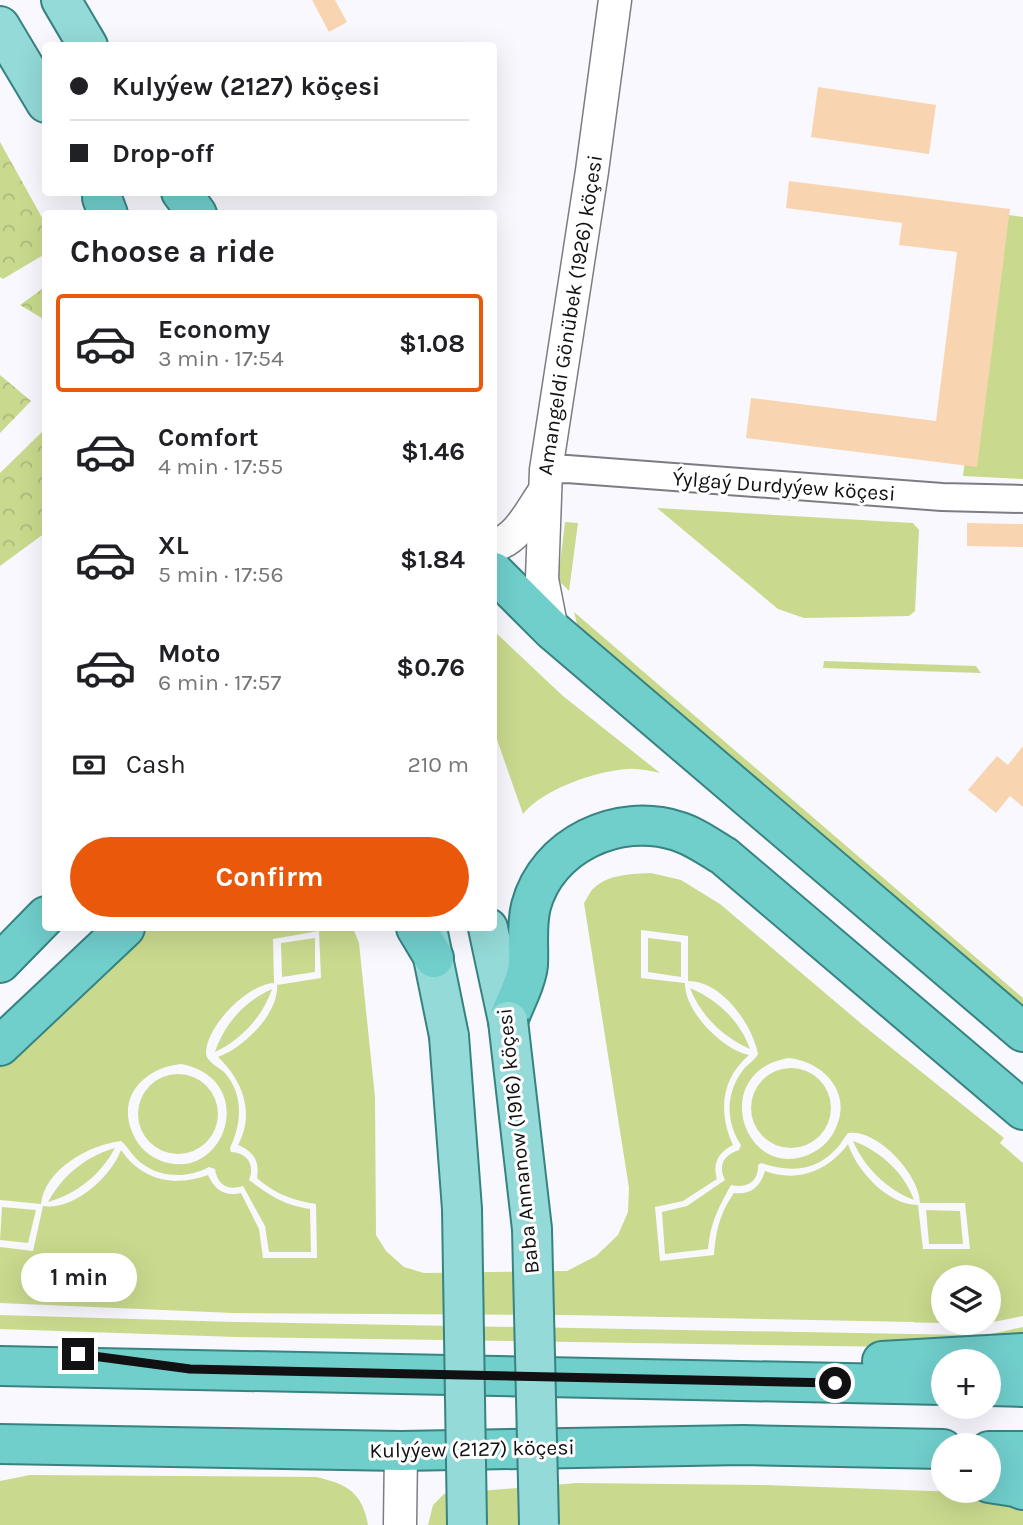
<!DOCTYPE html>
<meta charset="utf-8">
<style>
:root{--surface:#fff;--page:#f2f2f2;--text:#202124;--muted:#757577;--line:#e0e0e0;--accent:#ea580c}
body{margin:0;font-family:Karla,sans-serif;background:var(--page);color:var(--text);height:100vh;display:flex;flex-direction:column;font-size:26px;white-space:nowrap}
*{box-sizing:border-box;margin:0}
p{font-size:23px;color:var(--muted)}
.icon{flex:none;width:38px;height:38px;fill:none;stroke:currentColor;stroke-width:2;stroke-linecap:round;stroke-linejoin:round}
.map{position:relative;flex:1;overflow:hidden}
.details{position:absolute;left:42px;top:210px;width:455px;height:721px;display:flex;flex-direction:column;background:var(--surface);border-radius:7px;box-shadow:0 7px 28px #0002}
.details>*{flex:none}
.top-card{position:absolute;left:42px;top:42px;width:455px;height:154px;border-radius:7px;box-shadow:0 7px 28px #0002;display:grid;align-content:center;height:154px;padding:0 28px;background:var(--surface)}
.fabs{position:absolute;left:931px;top:1265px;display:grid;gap:14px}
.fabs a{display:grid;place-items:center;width:70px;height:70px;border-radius:50%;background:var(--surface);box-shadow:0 7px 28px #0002;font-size:35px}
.end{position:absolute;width:32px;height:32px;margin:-16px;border:9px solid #111113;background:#fff;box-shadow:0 0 0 4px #fff}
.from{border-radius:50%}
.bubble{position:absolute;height:49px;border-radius:24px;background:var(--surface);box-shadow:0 7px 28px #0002;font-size:23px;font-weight:700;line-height:49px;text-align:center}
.top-card b{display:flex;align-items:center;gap:24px;height:66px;font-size:26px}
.top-card b+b{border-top:2px solid var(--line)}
.top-card i{width:18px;height:18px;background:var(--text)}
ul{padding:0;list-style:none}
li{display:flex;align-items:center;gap:21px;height:98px;margin:0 14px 10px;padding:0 14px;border:4px solid transparent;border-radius:7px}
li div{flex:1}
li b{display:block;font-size:26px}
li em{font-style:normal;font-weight:700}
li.on{border-color:var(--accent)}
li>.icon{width:63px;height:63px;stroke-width:1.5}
h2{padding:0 28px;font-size:32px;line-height:84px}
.pay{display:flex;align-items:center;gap:18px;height:77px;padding:0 28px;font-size:26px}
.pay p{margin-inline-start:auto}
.button{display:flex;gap:14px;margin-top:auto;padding:14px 28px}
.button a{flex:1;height:80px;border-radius:42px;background:var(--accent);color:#fff;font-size:28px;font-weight:700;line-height:80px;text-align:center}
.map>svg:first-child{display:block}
.grass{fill:#c9da8e;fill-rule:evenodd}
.forest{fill:url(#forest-crowns)}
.building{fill:#f8d5b0}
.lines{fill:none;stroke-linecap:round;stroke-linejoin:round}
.minor-casing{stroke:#7c7c83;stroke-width:30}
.tertiary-casing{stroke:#7c7c83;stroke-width:35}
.primary-casing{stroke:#378382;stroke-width:42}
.trunk-casing{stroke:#378382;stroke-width:42}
.minor{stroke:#fff;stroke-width:26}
.tertiary{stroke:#fff;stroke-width:32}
.primary{stroke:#94dad8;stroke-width:38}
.trunk{stroke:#70cecb;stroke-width:38}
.primary-bridge-casing{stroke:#378382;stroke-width:42;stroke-linecap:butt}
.primary-bridge{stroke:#94dad8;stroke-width:38}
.route{stroke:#111113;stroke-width:9}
.labels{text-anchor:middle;stroke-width:6;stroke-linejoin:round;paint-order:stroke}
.street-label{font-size:21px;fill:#111113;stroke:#fff}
</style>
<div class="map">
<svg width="1023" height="1525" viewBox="0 0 1023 1525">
<defs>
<pattern id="forest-crowns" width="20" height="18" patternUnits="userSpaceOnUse" patternTransform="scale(1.75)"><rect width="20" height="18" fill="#c9da8e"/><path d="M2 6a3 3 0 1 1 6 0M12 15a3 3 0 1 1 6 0" fill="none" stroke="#acba7a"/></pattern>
</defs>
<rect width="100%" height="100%" fill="#f8f8fe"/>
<g class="grass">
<polygon points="995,213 1023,217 1023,479 963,476"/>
<polygon points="657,508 913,523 919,530 915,611 909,616 804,618 778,609"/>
<polygon points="565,522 578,523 569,591 558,580"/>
<polygon points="574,612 1023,998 1023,1019 579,632"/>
<path d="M494 631 563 696 660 773C650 771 638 768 628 769 596 771 543 789 523 814L494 731Z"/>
<polygon points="824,661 976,666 981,673 823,668"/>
<path d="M651 873 681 880 720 904 864 1026 1004 1138 1000 1143 1023 1163V1316L988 1323H964L566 1315 233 1313 0 1303V1247L33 1251 43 1206C73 1211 111 1177 121 1150 142 1181 175 1187 208 1175 215 1190 225 1197 241 1193L259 1229 263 1258H317L316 1204C292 1200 275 1194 257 1178 260 1161 253 1151 238 1145 255 1113 243 1081 218 1057 243 1048 279 1014 277 985L321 978 319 931 273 939 274 983C248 984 206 1026 206 1053 206 1061 218 1067 224 1072 244 1094 242 1123 230 1148L231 1152C248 1153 255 1165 249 1180 271 1196 282 1204 310 1209L311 1252H269L265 1226 243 1186C228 1191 217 1185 215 1169L209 1167C189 1178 163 1178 144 1165 134 1159 129 1148 121 1141 89 1145 45 1169 41 1204L0 1200V1062L146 928H353L359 943 375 1097 376 1235 386 1251 404 1267 424 1273 567 1271 596 1256 618 1235 628 1212 629 1188 584 903C587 899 590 891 594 888 608 874 633 874 651 873ZM641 930 688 936V981C722 981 752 1024 758 1054 755 1060 748 1064 743 1070 726 1092 725 1121 741 1145L739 1150C723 1155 718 1166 725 1180L687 1206 662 1212 665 1254 708 1249C711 1221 718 1209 731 1185 746 1189 759 1182 758 1165L761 1163C787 1172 814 1172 834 1151 840 1146 843 1139 848 1133 877 1128 920 1175 920 1203H965L970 1249H923L918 1205C888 1205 857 1171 848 1144 828 1171 797 1183 765 1171 760 1187 751 1195 734 1193 720 1213 716 1230 714 1255L660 1261 655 1207 683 1201 717 1179C712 1163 719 1152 733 1145 718 1112 721 1079 749 1055 723 1050 684 1011 685 983L641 978ZM789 1058C822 1062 851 1090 837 1125 832 1139 822 1149 808 1155 743 1181 708 1071 789 1058ZM181 1064C262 1080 223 1187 159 1160 145 1154 136 1143 131 1129 118 1093 148 1067 181 1064ZM943 1278H989V1323H943Z"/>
<polygon points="315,938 315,972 282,977 281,943"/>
<polygon points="648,938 681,942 681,977 648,972"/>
<path d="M690 988C718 1000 740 1021 750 1049 724 1038 700 1015 690 988Z"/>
<path d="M272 989C263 1016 241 1040 215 1052 224 1024 245 1001 272 989Z"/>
<circle cx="791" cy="1108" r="40"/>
<circle cx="178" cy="1114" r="40"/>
<path d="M853 1141C881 1151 904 1173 914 1200 887 1190 864 1167 853 1141Z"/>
<path d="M115 1148C101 1174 77 1194 48 1202 62 1176 86 1156 115 1148Z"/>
<polygon points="2,1207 36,1210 28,1243 0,1240"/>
<polygon points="926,1210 960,1211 963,1244 929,1244"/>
<polygon points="0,1315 235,1322 966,1335 991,1334 1023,1327 1023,1341 967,1348 236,1337 0,1329"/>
<path d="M30 1475 316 1477C347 1484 362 1492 368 1525H0V1481Z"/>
<polygon points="577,1483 765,1485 959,1492 981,1493 1023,1508 1023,1525 428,1525 433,1505 444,1494"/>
</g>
<g class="forest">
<polygon points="0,142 45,223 45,254 3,279 0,277"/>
<polygon points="45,287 45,320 20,305"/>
<polygon points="0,375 31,401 0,433"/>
<polygon points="45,429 45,533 0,566 0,473"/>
</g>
<g class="building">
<polygon points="312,0 335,0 347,22 329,32"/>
<polygon points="818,87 936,105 929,154 811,137"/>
<polygon points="789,181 1010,209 977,467 746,438 751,398 936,421 957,252 899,245 902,223 786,208"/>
<polygon points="967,523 1023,524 1023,547 967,546"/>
<polygon points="1023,746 1023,807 1010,796 996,813 968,790 997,756 1008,765"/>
</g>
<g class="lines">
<defs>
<polyline id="minor" points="546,470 567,469 942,497 1023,499"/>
<g id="tertiary">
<path d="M494 545C518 540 531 510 544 492"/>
<polyline points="552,630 542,579 546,470 592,171 615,0"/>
<polyline points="400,1525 401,1451"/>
</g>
<g id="primary">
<polyline points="61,0 88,46"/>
<polyline points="0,26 46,103"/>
<polyline points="427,928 449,1036"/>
<polyline points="488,928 508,1021"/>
</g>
<g id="trunk">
<polyline points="181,192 197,214"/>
<polyline points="102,198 108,214"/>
<polyline points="494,572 552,630 1023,1032"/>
<polyline points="416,928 434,958"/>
<polyline points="0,963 46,916"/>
<path d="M508 1021C514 1004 526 983 528 965 529 945 526 926 531 906 547 845 618 812 677 831 694 836 709 847 724 856L1023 1110"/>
<polyline points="0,1046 125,928"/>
<polyline points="882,1361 1023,1353"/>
<polyline points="0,1366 943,1385"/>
<polyline points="989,1386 1023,1387"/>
<polyline points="0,1444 401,1451 743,1445 943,1449"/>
<polyline points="989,1451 1023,1451"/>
<polyline points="989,1483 1015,1487 1023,1490"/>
</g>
</defs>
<use href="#minor" class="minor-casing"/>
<use href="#tertiary" class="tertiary-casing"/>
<use href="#primary" class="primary-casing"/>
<use href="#trunk" class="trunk-casing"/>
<use href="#minor" class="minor"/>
<use href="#tertiary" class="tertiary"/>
<use href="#primary" class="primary"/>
<use href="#trunk" class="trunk"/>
<defs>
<g id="primary-bridge">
<polyline points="508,1021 532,1229 539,1525"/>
<polyline points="449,1036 462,1209 467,1525"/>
</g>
</defs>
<use href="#primary-bridge" class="primary-bridge-casing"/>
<use href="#primary-bridge" class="primary-bridge"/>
</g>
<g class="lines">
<polyline class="route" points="78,1354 190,1369 835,1383"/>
</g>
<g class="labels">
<g class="street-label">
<text transform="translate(570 315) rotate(-81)" y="7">Amangeldi Gönübek (1926) köçesi</text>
<text transform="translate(784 486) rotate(4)" y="7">Ýylgaý Durdyýew köçesi</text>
<text transform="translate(518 1141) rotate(-96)" y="7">Baba Annanow (1916) köçesi</text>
<text transform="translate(472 1449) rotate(-1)" y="7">Kulyýew (2127) köçesi</text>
</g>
</g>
</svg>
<div class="fabs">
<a><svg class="icon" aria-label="layers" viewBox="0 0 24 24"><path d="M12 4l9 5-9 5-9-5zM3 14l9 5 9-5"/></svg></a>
<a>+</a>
<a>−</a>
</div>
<i class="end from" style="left:835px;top:1383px"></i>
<i class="end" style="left:78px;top:1354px"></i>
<div class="bubble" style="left:21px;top:1253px;width:116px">1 min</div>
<div class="top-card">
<b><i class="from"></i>Kulyýew (2127) köçesi</b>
<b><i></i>Drop-off</b>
</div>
<section class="details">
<h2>Choose a ride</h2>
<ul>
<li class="on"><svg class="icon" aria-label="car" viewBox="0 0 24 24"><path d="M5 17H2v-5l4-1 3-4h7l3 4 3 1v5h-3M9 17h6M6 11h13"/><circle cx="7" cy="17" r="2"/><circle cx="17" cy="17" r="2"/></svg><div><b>Economy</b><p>3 min · 17:54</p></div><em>$1.08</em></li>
<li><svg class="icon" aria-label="car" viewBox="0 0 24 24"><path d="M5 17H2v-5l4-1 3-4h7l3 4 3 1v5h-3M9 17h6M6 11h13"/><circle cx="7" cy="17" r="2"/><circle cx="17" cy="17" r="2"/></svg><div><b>Comfort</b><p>4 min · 17:55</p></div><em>$1.46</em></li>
<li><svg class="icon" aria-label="car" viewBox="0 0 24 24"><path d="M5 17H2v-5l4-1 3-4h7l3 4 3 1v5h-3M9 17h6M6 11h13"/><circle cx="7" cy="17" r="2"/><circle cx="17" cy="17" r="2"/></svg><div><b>XL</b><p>5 min · 17:56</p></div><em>$1.84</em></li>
<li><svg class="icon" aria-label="car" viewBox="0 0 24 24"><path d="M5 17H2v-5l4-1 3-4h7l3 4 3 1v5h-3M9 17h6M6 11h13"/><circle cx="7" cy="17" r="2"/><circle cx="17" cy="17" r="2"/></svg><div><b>Moto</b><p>6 min · 17:57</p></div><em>$0.76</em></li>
</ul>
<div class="pay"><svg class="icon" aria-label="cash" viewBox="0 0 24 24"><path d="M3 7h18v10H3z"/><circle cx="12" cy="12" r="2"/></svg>Cash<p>210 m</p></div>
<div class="button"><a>Confirm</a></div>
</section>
</div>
